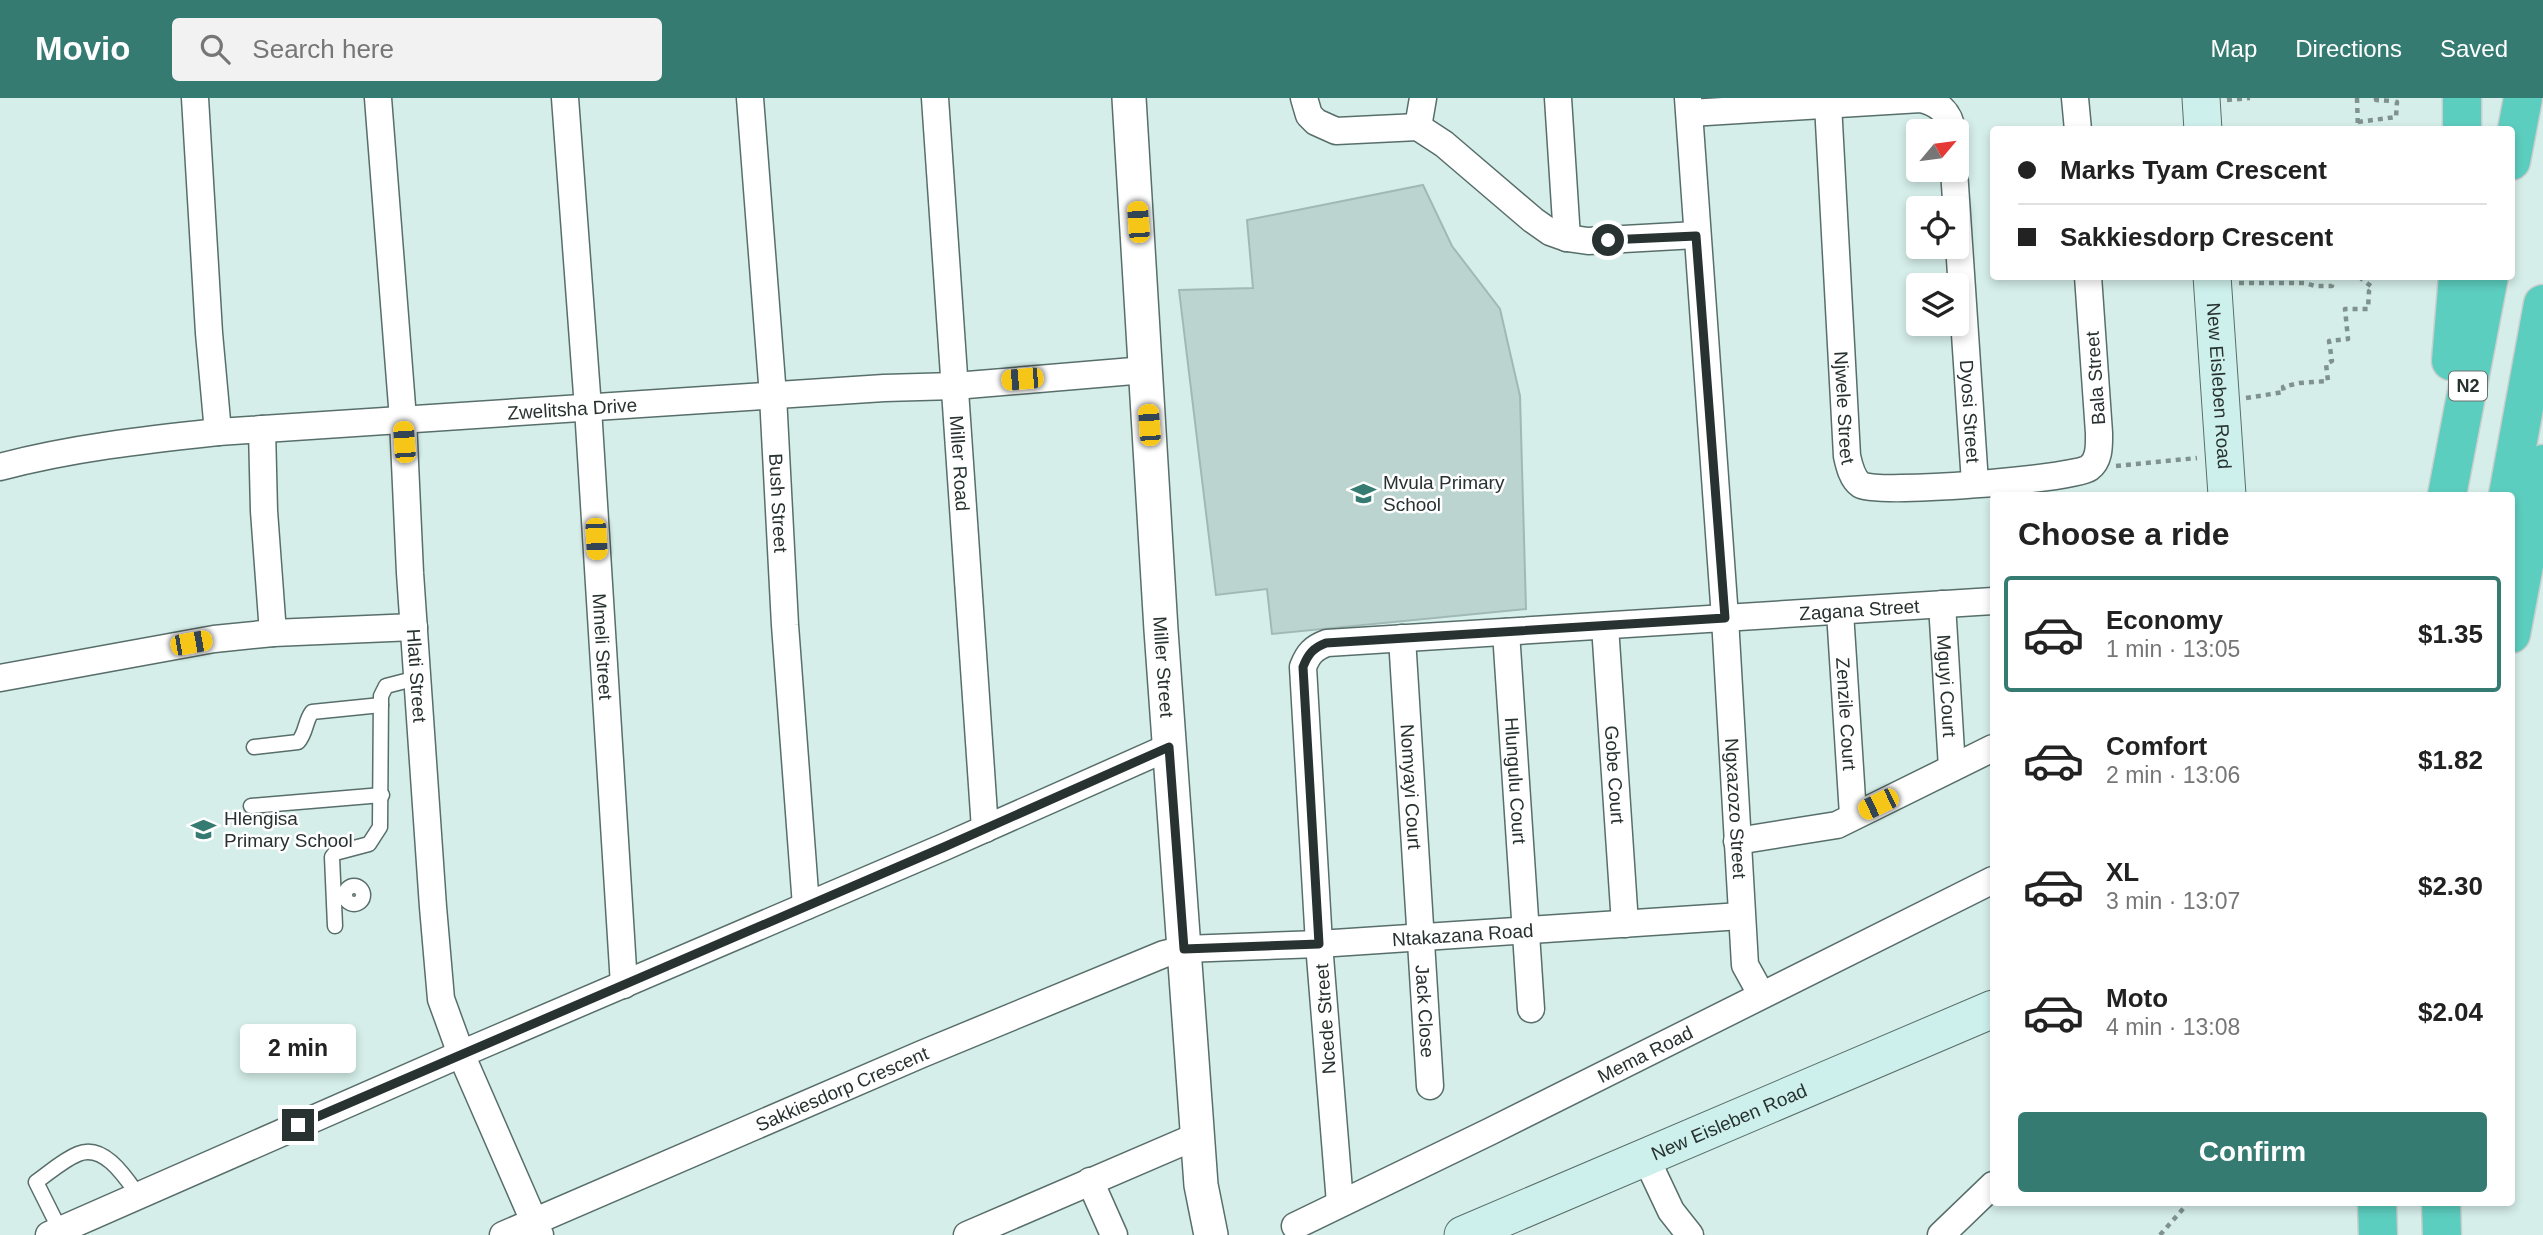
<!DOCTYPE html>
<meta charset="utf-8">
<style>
:root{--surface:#fff;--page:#f2f2f2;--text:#222;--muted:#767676;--line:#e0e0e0;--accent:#357b71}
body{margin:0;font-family:Helvetica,sans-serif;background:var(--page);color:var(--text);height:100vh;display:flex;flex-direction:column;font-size:26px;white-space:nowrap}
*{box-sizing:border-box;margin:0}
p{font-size:23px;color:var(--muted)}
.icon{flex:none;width:38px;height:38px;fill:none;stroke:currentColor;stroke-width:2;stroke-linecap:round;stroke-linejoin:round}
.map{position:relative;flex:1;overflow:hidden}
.drawer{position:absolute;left:1990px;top:394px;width:525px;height:714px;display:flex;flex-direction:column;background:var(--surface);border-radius:7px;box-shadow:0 4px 10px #0003}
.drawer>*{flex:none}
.guide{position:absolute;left:1990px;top:28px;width:525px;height:154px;border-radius:7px;box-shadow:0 4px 10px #0003;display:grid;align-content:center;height:154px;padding:0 28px;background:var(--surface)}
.needle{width:46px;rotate:61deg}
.fabs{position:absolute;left:1906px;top:21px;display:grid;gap:14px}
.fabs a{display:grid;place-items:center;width:63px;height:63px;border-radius:7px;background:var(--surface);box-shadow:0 4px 10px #0003;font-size:35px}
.end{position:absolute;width:32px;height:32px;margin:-16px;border:9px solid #283230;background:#fff;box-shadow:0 0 0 4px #fff}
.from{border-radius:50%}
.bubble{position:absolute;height:49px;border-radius:7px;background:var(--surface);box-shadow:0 4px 10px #0003;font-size:23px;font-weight:700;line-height:49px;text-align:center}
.car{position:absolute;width:21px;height:42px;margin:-21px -10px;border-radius:9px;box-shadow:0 0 5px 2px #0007;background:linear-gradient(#f5c518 24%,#345 0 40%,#f5c518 0 76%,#345 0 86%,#f5c518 0)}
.guide b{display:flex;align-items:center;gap:24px;height:66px;font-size:26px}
.guide b+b{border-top:2px solid var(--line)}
.guide i{width:18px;height:18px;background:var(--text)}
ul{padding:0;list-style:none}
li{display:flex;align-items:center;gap:21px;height:116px;margin:0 14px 10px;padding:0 14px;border:4px solid transparent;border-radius:7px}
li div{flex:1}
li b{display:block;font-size:26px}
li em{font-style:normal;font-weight:700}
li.current{border-color:var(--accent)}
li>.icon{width:63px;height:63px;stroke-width:1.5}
h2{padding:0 28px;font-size:32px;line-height:84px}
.cta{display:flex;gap:14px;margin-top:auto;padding:14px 28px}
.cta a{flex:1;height:80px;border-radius:7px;background:var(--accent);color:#fff;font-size:28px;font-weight:700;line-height:80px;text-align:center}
header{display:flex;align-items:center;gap:42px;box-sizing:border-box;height:98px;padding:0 35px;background:var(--accent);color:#fff}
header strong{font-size:33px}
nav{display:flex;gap:38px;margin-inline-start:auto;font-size:24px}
.search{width:490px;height:63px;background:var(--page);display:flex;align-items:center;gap:18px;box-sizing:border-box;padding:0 24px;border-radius:7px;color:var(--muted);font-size:26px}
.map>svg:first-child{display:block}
.building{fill:#bcd4d0;stroke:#a1b9b5;stroke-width:2}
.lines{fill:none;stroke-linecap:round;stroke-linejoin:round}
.service-casing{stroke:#586e6a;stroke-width:17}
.minor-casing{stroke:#586e6a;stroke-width:29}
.tertiary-casing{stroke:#586e6a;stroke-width:36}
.secondary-casing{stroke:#586e6a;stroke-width:39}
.motorway-casing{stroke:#cbcecd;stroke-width:41}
.path{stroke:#80928e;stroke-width:4.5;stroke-dasharray:5 5;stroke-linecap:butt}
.service{stroke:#fff;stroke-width:14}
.minor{stroke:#fff;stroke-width:26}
.tertiary{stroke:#fff;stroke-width:33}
.secondary{stroke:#cef0ec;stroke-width:37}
.motorway{stroke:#5ccebf;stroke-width:38}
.route{stroke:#283230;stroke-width:9}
.labels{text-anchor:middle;stroke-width:5;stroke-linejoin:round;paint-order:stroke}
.shield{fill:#fff;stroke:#68706e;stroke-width:2}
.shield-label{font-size:18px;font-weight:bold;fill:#283230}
.street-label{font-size:19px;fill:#283230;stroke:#fff}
.poi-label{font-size:19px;fill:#283230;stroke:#fff;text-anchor:start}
</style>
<header>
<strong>Movio</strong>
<div class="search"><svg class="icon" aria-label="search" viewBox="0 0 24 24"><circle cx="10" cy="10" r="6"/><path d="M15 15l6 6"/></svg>Search here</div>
<nav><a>Map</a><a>Directions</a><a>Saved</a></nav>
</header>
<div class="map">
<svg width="2543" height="1137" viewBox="0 0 2543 1137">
<rect width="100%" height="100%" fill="#d5eee9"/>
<polygon class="building" points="1423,87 1452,148 1500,211 1520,298 1526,511 1272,536 1267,491 1216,497 1179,192 1253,190 1247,122"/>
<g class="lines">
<defs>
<g id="service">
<path d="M254 649 298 644C306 636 305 623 312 614L381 607"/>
<polyline points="251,708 382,697"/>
<circle cx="354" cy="797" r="9"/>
<polyline points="335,828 332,759 335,755 369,746 380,729 381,598 386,588 417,580"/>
<path d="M60 1132 36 1084C49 1075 63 1062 78 1056 104 1045 126 1080 138 1097"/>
</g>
<g id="minor">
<polyline points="195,0 209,235 218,334"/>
<path id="s1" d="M378 0 403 321 410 475 433 809 441 901 461 956 540 1137"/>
<path id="s2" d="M565 0 588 310 624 887"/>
<path id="s3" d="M750 0 773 298 785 527 806 808"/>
<path id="s4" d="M935 0 985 731"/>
<polyline points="1304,0 1309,17 1316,24 1336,33 1418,29 1444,46 1533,122 1550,134 1567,140 1588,143 1696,137"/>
<polyline points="1558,0 1567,140"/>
<path id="s5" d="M1688 0 1725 520 1745 867 1761 896"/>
<polyline points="2075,0 2078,32"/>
<path id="s6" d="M1828 6 1847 358C1849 367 1852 381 1861 387 1876 397 2074 381 2089 370 2100 362 2099 347 2099 335L2088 178"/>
<path d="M1690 15 1921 1C1939 5 1950 15 1952 33"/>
<polyline points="1418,29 1423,0"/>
<path id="s7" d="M1954 72 1975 385"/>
<polyline points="262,331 264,413 273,535"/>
<path id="s8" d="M0 369C71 350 144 342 218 334L884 290 955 288 1145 272"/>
<path id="s9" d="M1942 506 1952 670"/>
<path id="s10" d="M1840 514 1853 717"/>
<path id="s11" d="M1605 528 1625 826"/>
<path id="s12" d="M1506 534 1531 911"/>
<path id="s13" d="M1402 540 1430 988"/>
<polyline points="0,580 214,541 273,535 414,529"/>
<polyline points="1737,743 1837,727 1993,650"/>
<polyline points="1646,1060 1671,1113 1690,1137"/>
<polyline points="1090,1083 1114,1137"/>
<path id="s14" d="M1340 1105 1319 846 1303 569C1308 556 1313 550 1327 545L1993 503"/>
<path id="s15" d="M1295 1128 1489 1034 1993 782"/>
<polyline points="49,1137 461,956 944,749 1169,649"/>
<path id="s16" d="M503 1137 922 956 1164 856 1184 851 1319 846 1741 818"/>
<polyline points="967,1137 1197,1038"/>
<polyline points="1941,1137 1993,1087"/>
</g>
<g id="tertiary">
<path id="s17" d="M1129 0 1161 532 1201 1087 1211 1137"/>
</g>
<g id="secondary">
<polyline points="2201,0 2203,32"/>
<path id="s18" d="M2212 178 2227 397"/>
<path id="s19" d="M1463 1137 1993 911"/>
</g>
<g id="motorway">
<polyline points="2462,32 2462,0"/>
<polyline points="2511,63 2523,0"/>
<polyline points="2451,263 2458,178"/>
<polyline points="2447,397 2489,178"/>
<polyline points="2508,397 2543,206"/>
<polyline points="2511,536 2543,366"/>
<polyline points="2377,1104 2378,1137"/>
<polyline points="2441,1104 2442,1137"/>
</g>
</defs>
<use href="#service" class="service-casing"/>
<use href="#minor" class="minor-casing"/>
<use href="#tertiary" class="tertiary-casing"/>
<use href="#secondary" class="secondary-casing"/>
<use href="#motorway" class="motorway-casing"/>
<g class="path">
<polyline points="2357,0 2358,32"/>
<polyline points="2376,0 2376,2 2391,3 2391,1"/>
<polyline points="2227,2 2250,0"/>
<polyline points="2358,24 2396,19 2397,4 2391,3"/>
<polyline points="2239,185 2305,185 2315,188 2332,188 2333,178"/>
<polyline points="2246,300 2284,294 2283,289 2299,285 2328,283 2326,266 2332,263 2329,243 2348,241 2345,211 2368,211 2369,193 2372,189 2358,178"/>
<polyline points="2116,368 2197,360"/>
<polyline points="2160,1137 2189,1104"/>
</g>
<use href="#service" class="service"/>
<use href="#minor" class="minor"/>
<use href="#tertiary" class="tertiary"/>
<use href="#secondary" class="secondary"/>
<use href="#motorway" class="motorway"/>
</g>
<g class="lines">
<path class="route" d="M298 1027 944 749 1169 649 1184 851 1319 846 1303 569C1308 556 1313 550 1326 545L1725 520 1696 138 1608 142"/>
</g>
<defs>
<symbol id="school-bare" viewBox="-9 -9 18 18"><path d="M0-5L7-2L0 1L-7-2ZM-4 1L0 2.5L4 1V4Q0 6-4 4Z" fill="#357b71" stroke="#fff" stroke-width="2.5" paint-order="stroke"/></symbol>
</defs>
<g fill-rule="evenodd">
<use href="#school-bare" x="1346" y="378" width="35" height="35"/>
<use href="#school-bare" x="186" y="714" width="35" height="35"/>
</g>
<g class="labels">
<rect class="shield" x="2449" y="273.5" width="38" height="29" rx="5"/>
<g class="shield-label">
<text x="2468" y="294">N2</text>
</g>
<g class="street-label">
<text transform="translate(2095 280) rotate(-94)" y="7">Bala Street</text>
<text dy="7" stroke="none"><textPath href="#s18" startOffset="110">New Eisleben Road</textPath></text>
<text dy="7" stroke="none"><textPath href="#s6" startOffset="304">Njwele Street</textPath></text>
<text dy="7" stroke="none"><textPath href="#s8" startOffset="576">Zwelitsha Drive</textPath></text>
<text dy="7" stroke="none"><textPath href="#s7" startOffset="242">Dyosi Street</textPath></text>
<text dy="7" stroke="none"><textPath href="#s4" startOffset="366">Miller Road</textPath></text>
<text dy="7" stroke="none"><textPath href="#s3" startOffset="406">Bush Street</textPath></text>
<text dy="7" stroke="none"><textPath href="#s14" startOffset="1106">Zagana Street</textPath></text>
<text dy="7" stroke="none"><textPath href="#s2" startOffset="550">Mmeli Street</textPath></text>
<text dy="7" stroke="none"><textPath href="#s17" startOffset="570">Miller Street</textPath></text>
<text dy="7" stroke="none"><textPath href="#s1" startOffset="579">Hlati Street</textPath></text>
<text dy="7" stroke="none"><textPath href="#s9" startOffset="82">Mguyi Court</textPath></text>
<text dy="7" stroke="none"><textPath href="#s10" startOffset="102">Zenzile Court</textPath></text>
<text dy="7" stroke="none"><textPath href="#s11" startOffset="149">Gobe Court</textPath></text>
<text dy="7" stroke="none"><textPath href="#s12" startOffset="149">Hlungulu Court</textPath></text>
<text dy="7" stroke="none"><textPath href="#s13" startOffset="149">Nomyayi Court</textPath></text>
<text dy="7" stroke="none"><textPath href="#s5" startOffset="712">Ngxazozo Street</textPath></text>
<text dy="7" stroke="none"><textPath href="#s16" startOffset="1018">Ntakazana Road</textPath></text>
<text dy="7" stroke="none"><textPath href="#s13" startOffset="374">Jack Close</textPath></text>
<text transform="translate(1325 921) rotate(-94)" y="7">Ncede Street</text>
<text dy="7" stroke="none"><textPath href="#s15" startOffset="390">Mema Road</textPath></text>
<text dy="7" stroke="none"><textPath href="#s16" startOffset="369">Sakkiesdorp Crescent</textPath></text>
<text dy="7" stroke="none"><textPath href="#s19" startOffset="289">New Eisleben Road</textPath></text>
</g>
<g class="poi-label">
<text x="1383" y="391">Mvula Primary<tspan x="1383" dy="22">School</tspan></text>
<text x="224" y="727">Hlengisa<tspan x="224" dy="22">Primary School</tspan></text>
</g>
</g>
</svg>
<div class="fabs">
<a><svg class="needle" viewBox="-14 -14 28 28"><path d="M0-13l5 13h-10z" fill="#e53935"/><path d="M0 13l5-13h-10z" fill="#767676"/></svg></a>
<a><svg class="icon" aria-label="locate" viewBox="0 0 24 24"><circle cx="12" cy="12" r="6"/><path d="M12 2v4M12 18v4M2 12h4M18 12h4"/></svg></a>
<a><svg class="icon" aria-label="layers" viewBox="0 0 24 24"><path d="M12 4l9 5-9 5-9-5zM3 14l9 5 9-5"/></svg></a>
</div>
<i class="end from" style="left:1608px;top:142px"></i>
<i class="end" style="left:298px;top:1027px"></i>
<div class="bubble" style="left:240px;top:926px;width:116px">2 min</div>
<i class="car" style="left:1138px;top:124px;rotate:356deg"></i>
<i class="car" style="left:1022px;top:281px;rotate:265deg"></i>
<i class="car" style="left:1149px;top:327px;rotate:356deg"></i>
<i class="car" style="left:404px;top:344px;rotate:356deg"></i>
<i class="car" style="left:596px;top:441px;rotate:177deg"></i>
<i class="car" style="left:191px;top:545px;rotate:80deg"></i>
<i class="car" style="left:1878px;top:706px;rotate:244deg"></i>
<div class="guide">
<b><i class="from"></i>Marks Tyam Crescent</b>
<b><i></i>Sakkiesdorp Crescent</b>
</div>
<section class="drawer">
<h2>Choose a ride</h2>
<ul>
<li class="current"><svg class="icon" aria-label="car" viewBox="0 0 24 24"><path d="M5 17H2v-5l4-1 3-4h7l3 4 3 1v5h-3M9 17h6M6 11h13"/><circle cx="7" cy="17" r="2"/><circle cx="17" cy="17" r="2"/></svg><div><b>Economy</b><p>1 min · 13:05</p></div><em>$1.35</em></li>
<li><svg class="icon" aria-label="car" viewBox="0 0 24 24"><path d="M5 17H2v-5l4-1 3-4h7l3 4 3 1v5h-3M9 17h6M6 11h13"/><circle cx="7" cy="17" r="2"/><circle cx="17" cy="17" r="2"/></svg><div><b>Comfort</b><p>2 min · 13:06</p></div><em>$1.82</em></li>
<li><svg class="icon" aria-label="car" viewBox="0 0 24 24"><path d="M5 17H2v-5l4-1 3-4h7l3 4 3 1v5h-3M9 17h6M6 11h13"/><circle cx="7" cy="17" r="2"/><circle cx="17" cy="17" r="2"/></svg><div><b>XL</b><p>3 min · 13:07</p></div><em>$2.30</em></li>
<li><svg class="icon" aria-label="car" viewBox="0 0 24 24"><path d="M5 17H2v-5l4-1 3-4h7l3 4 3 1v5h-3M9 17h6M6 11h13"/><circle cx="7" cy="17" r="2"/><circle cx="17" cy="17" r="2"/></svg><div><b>Moto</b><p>4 min · 13:08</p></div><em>$2.04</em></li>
</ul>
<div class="cta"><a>Confirm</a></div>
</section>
</div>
